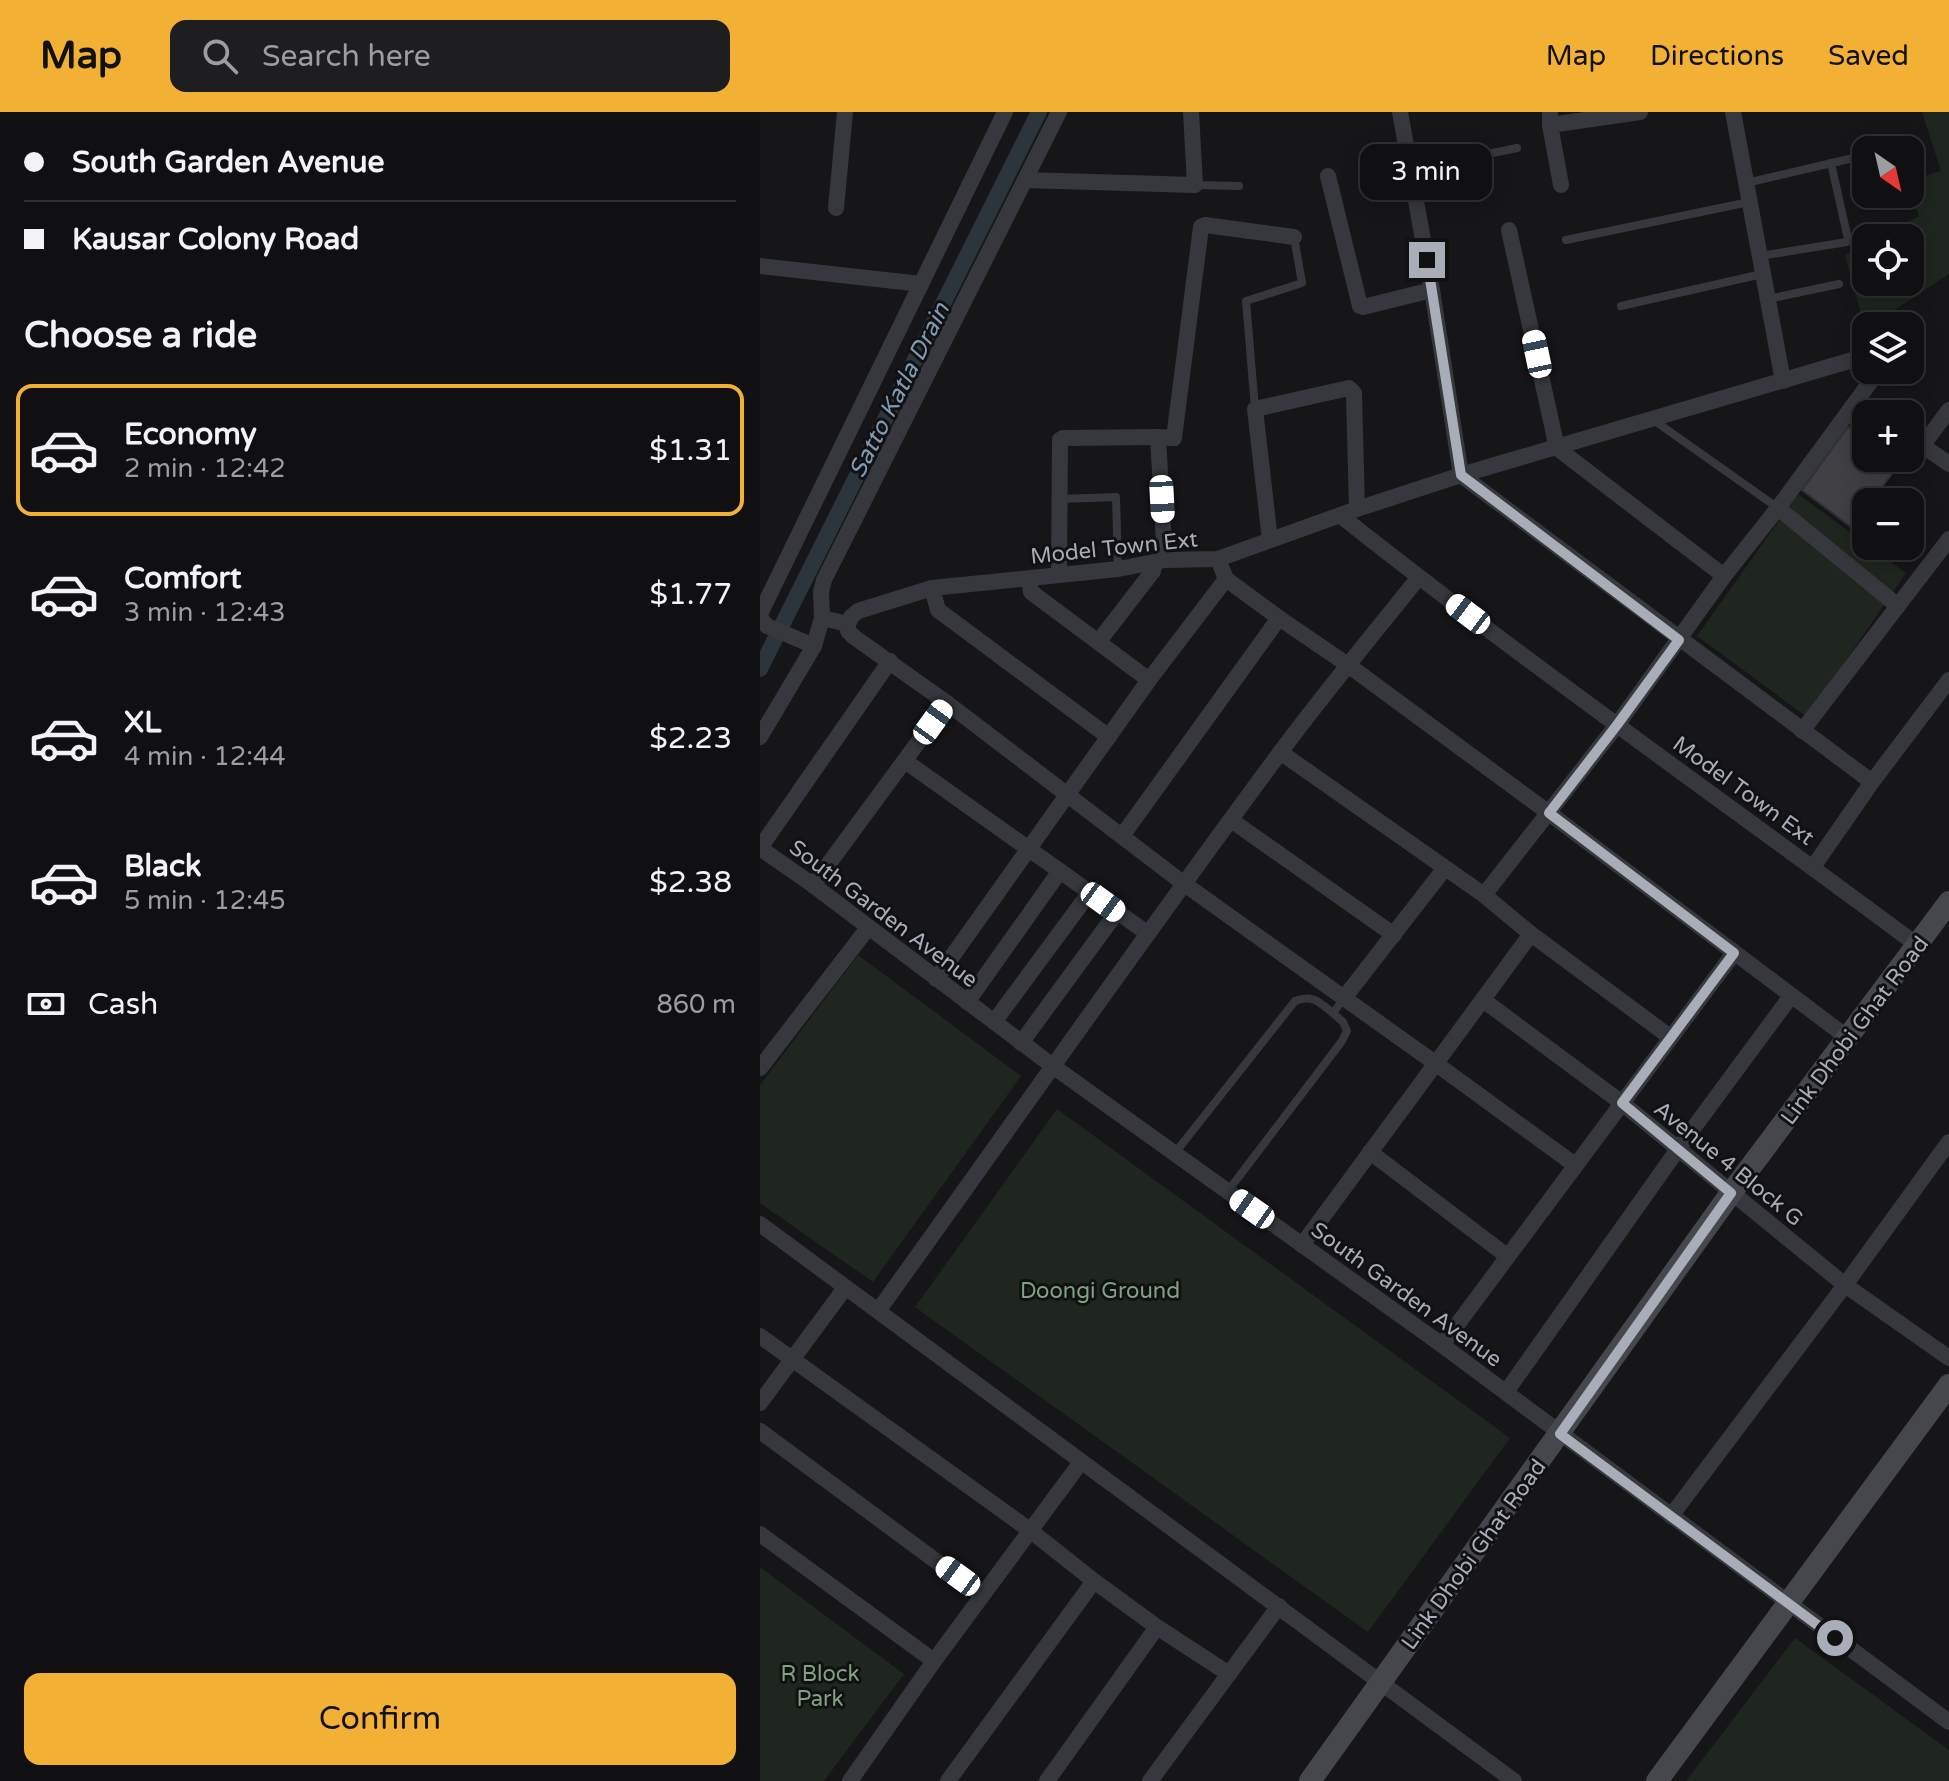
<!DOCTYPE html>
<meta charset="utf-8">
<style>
:root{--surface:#101012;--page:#1e1e20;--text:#f1f3f6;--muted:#9c9d9f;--line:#303032;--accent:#f2b134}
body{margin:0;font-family:"Varela Round",sans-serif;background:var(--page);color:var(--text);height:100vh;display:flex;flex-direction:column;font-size:30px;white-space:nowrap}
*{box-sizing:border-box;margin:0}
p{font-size:26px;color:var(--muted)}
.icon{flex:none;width:44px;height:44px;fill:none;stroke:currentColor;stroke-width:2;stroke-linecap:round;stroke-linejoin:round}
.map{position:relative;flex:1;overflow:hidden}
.details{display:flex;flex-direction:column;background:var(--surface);width:760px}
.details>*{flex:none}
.banner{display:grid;align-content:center;height:176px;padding:0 24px;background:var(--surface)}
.needle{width:52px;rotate:146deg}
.tools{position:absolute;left:1092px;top:24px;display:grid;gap:16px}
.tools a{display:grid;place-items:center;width:72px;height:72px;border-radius:16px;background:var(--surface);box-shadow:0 4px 20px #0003,0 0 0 2px var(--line);font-size:40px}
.end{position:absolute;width:36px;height:36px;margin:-18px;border:10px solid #a8adb8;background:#111;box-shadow:0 0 0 4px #111}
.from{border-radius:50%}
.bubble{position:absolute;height:56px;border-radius:16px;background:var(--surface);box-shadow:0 4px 20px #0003,0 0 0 2px var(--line);font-size:26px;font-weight:600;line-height:56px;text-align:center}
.car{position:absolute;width:24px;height:48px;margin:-24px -12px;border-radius:10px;box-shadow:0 0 6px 2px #0007;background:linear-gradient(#fff 24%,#345 0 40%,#fff 0 76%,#345 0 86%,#fff 0)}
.banner b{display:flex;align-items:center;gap:28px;height:76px;font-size:30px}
.banner b+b{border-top:2px solid var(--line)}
.banner i{width:20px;height:20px;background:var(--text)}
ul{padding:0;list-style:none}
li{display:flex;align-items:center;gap:24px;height:132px;margin:0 16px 12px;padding:0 8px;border:4px solid transparent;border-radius:16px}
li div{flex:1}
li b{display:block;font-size:30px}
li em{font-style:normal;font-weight:600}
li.current{border-color:var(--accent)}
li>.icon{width:72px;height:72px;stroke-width:1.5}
h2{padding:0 24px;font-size:36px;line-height:96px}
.pay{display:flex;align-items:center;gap:20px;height:88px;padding:0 24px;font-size:30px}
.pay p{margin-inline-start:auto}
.action{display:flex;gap:16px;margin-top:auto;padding:16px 24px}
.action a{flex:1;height:92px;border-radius:16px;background:var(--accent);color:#111;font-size:32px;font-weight:600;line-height:92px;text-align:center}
header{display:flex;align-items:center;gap:48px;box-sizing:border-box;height:112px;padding:0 40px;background:var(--accent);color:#111}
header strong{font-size:38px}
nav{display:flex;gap:44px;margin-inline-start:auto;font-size:28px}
.search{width:560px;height:72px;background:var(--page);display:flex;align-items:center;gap:20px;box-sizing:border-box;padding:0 28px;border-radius:16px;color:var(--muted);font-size:30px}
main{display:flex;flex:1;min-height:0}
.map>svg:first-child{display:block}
.green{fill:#1e261f}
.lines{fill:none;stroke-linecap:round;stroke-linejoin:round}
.canal{stroke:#2c353c;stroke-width:16}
.building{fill:#404145;stroke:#303034;stroke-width:2;filter:url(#shadow)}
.lane{stroke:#37383d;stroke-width:8}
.street{stroke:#37383d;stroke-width:16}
.secondary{stroke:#45474d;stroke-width:22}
.route{stroke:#a8adb8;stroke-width:10}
.labels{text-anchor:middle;stroke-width:6;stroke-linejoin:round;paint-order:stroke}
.street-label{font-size:22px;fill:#a8adb8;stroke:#111113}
.park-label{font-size:22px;fill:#7fa381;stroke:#111113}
.water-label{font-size:24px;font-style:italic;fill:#7f9bb3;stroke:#111113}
</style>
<header>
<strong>Map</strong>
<div class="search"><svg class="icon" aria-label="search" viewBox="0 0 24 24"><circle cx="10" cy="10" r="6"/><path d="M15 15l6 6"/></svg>Search here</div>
<nav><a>Map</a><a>Directions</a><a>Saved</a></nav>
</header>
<main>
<section class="details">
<div class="banner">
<b><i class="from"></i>South Garden Avenue</b>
<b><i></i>Kausar Colony Road</b>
</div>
<h2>Choose a ride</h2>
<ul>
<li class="current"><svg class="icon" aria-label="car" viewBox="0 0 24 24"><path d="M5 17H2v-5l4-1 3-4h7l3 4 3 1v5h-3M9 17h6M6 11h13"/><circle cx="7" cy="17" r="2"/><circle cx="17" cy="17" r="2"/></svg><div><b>Economy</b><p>2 min · 12:42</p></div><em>$1.31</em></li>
<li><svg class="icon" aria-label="car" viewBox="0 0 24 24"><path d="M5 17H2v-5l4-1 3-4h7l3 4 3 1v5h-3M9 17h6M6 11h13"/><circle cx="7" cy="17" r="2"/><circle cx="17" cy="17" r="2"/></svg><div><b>Comfort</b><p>3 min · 12:43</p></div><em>$1.77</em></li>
<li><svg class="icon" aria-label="car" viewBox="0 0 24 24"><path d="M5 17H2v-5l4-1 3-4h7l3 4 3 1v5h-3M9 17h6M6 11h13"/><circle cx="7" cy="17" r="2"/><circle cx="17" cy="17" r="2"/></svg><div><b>XL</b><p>4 min · 12:44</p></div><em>$2.23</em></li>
<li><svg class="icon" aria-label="car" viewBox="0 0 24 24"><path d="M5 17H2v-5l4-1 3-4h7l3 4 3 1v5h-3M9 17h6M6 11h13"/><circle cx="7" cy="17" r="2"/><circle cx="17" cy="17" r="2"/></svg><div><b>Black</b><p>5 min · 12:45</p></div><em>$2.38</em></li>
</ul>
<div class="pay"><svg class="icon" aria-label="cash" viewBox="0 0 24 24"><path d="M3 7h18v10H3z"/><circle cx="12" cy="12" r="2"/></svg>Cash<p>860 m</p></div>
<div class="action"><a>Confirm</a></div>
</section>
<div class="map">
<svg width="1189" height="1669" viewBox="0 0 1189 1669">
<defs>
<filter id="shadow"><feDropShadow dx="5.5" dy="-5.5" stdDeviation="0" flood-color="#0009"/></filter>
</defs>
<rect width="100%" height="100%" fill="#161618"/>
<g class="green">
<polygon points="1162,0 1189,0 1189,162 1110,214 1106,214 1105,217 1085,143 1106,132 1106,170 1150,170 1150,126 1118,126 1159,104 1150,74 1150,68 1181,59"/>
<polygon points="1038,382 1106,432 1106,434 1109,434 1146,461 1047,605 937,524"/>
<polygon points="98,843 261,964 113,1170 0,1091 0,973"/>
<polygon points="297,997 750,1326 608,1520 155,1195"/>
<polygon points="0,1455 144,1562 64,1669 0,1669"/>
<polygon points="1035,1526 1189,1638 1189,1669 926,1669"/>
</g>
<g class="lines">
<polyline class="canal" points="0,557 279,0"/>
</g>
<polygon class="building" points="1088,315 1106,323 1106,346 1144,346 1111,390 1106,390 1106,396 1091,415 1042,378"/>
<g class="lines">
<g class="lane">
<polyline points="651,58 757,36"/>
<polyline points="986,71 1106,43"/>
<polyline points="435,73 479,74"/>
<polyline points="806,128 989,90"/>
<polyline points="1000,144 1087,130 1088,127 1071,51"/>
<polyline points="1008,187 1079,172"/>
<polyline points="861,194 1002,162"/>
<polyline points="495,296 486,189 542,171 534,125"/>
<polyline points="892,307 1018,396"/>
<polyline points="299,387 356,385 358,457"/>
<path d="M415 1041 535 889C553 882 559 890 573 901"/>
<polyline points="468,1079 582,929 587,919 583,910 573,901 584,886"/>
</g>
<g class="street">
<polyline points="640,0 672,178 701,363 1112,670"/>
<polyline points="790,0 790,13 801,73"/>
<polyline points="973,0 1023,269"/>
<polyline points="790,13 880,0"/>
<polyline points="568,64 600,194 603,195 672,178"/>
<polyline points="265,68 435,73 431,0"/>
<polyline points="76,96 85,0"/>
<polyline points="749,118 797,336 964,464"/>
<polyline points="0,154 161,172"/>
<polyline points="1098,288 1118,302"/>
<polyline points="1150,325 1189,352"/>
<polyline points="1162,334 1189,298"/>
<polyline points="1018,396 1138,494"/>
<path d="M581 404C769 553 965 690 1157 833"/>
<polyline points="510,428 495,297 589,276 594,281 597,397"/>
<polyline points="458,447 466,467 519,506 588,553 789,701 1088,926"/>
<polyline points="405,448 398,325 414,326 441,115 445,113 534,125"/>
<polyline points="299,462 300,328 303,326 398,325"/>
<polyline points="269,467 271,480 389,568"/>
<polyline points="172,476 178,498 349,625"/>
<polyline points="0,502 245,0"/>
<polyline points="0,506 7,514 54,534"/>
<polyline points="62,506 88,512 88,519 94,525 187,591 423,771 675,951 815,1053"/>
<polyline points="88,512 91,505 98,499 172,476 358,457 405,448 458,447 597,397 701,363 1106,244"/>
<polyline points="339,529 393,459 395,450"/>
<polyline points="1042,619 1189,427"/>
<polyline points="0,625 54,534 62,506 61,480 64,468 299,0"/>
<polyline points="520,640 724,783 771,822 910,925"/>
<polyline points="145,649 387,821"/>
<polyline points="471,708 634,823"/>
<polyline points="362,724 519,506"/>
<polyline points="0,736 53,773 294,955 682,1233 1189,1610"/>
<polyline points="0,736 130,549"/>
<polyline points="1053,755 1112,670 1189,568"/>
<polyline points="53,773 187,591"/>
<polyline points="724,783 857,613 964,464 1018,396 1119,258"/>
<polyline points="176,867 389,568 466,467"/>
<polyline points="584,886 685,756"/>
<polyline points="723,888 862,991 1085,1173 1189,1246"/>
<polyline points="207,890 300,759"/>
<polyline points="234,910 330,780"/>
<polyline points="261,931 357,800"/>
<polyline points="0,956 108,816"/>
<polyline points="610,1040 747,1144"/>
<polyline points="0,1112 754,1669"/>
<polyline points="542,1133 771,822"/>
<path d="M118 1199C252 1013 383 825 519 642 564 581 612 524 659 465"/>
<polyline points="0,1224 271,1419 334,1469 397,1515 469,1562"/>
<polyline points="682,1233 974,841"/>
<polyline points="746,1280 918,1037 1031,884"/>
<polyline points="0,1291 85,1176"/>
<polyline points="0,1319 222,1483"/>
<polyline points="911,1404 1085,1173 1189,1030"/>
<polyline points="0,1422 174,1549"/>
<polyline points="90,1669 174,1549 321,1350"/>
<polyline points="188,1669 334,1469"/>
<polyline points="287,1669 397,1515"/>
<polyline points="390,1669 519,1494"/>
</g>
<g class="secondary">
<polyline points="550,1669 971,1081 1189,790"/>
<polyline points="897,1669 1189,1273"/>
</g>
</g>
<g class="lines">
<polyline class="route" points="667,148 701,363 919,528 857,613 789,701 974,841 862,991 971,1081 800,1322 1075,1526"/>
</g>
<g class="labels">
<g class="street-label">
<text transform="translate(354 435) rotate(-6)" y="8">Model Town Ext</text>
<text transform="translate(984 678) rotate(36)" y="8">Model Town Ext</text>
<text transform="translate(124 801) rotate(37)" y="8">South Garden Avenue</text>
<text transform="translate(1094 918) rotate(-53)" y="8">Link Dhobi Ghat Road</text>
<text transform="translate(969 1051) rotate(39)" y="8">Avenue 4 Block G</text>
<text transform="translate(647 1182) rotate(36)" y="8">South Garden Avenue</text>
<text transform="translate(713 1442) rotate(-54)" y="8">Link Dhobi Ghat Road</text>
</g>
<g class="park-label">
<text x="340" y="1186">Doongi Ground</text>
<text x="60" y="1569">R Block<tspan x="60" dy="25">Park</tspan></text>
</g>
<g class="water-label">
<text transform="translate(139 278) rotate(-63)" y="8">Satto Katla Drain</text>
</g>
</g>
</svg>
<div class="tools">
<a><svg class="needle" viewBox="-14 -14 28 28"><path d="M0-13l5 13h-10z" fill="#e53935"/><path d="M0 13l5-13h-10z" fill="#9c9d9f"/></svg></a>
<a><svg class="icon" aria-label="locate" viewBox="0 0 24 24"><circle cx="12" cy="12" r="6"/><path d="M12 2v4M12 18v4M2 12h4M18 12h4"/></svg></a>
<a><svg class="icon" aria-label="layers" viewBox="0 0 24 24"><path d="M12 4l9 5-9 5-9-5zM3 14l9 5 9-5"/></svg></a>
<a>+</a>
<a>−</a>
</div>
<i class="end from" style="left:1075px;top:1526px"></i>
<i class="end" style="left:667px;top:148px"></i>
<div class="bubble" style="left:600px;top:32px;width:132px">3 min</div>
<i class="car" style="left:777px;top:242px;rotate:348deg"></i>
<i class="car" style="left:402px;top:387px;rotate:177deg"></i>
<i class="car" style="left:708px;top:502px;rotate:307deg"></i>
<i class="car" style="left:173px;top:610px;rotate:36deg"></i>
<i class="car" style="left:343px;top:790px;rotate:126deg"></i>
<i class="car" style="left:492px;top:1097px;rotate:305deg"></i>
<i class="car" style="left:198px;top:1464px;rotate:306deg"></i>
</div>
</main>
